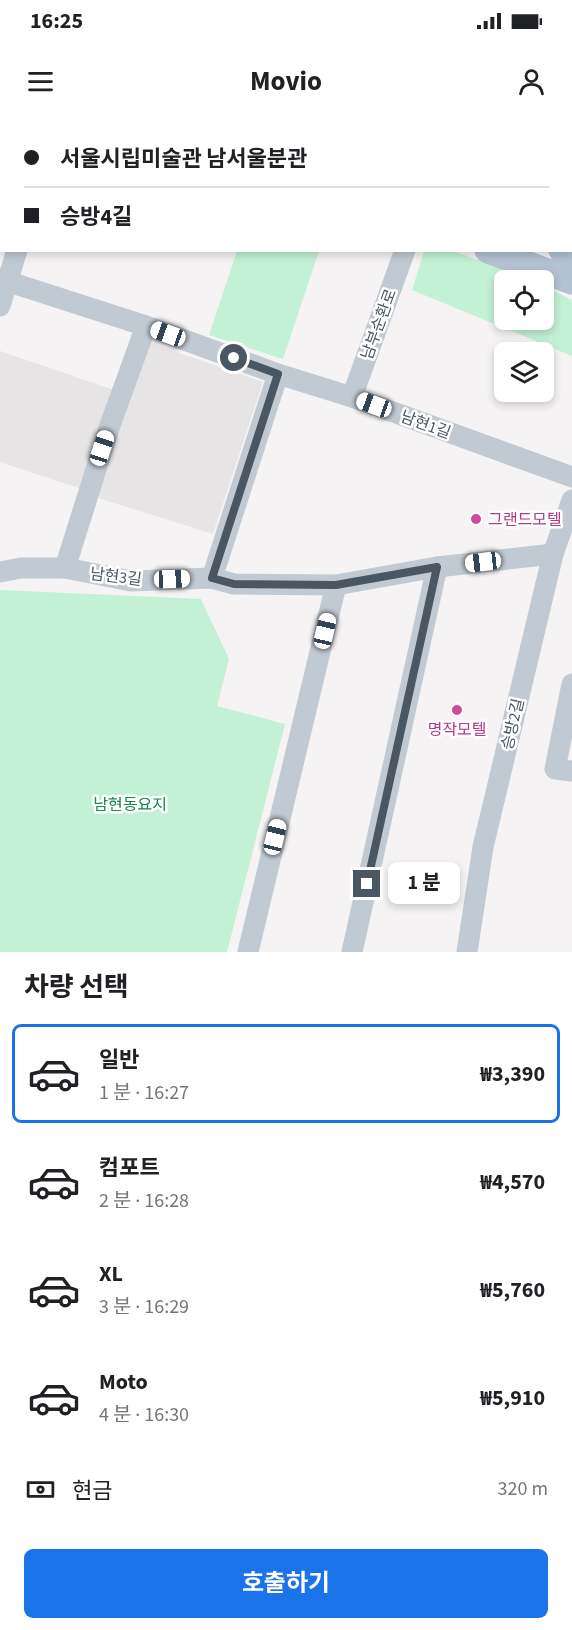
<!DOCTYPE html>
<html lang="ko">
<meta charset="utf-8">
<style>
:root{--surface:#fff;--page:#f2f2f2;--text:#202124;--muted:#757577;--line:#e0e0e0;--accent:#1a73e8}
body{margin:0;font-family:"Source Sans 3","Noto Sans KR",sans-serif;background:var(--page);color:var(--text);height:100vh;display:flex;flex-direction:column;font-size:22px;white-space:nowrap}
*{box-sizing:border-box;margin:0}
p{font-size:20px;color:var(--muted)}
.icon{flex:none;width:33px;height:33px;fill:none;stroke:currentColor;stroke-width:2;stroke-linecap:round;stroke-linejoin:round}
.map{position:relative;height:832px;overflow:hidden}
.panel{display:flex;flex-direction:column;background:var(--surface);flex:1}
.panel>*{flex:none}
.banner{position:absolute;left:0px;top:0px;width:573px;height:132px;box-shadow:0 3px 9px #0003;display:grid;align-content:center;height:132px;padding:0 24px;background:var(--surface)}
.fabs{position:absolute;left:494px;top:150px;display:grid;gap:12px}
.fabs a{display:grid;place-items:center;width:60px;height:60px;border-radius:9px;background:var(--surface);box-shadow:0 3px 9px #0003;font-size:30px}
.end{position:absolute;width:27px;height:27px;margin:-14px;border:8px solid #4a5661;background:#fff;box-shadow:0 0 0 3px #fff}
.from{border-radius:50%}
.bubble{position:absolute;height:42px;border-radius:9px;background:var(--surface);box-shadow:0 3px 9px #0003;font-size:20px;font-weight:700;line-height:42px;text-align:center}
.car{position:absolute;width:18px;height:36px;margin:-18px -9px;border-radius:8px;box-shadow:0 0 4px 2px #0007;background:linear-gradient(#fff 24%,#345 0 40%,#fff 0 76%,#345 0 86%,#fff 0)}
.banner b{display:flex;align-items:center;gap:21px;height:57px;font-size:22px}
.banner b+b{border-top:2px solid var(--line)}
.banner i{width:15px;height:15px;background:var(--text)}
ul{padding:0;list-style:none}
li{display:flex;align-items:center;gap:18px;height:99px;margin:0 12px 9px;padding:0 12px;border:3px solid transparent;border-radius:9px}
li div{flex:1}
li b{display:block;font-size:22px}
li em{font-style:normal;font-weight:700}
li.selected{border-color:var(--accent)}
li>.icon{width:54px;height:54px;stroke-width:1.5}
h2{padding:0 24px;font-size:27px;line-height:72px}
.pay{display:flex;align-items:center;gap:15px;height:66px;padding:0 24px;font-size:22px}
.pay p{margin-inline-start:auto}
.primary-button{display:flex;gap:12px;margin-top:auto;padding:12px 24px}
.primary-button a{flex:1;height:69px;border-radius:9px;background:var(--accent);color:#fff;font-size:24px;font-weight:700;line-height:69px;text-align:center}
.status{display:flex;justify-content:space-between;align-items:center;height:42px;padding:0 30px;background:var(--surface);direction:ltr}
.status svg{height:16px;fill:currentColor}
header{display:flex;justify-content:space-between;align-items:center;height:78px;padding:0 24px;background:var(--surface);font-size:27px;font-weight:700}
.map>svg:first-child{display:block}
.education{fill:#e6e4e5}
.green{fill:#c3f1d5}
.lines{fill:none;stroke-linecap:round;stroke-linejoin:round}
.minor{stroke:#c1cad2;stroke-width:21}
.major{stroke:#b3c2d1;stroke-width:27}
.route{stroke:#4a5661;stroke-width:8}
.hotel-dot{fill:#d1479c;stroke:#fff;stroke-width:2}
.labels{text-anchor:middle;stroke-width:5;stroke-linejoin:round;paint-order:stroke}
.street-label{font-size:16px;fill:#4a5661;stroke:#fff}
.hotel-label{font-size:16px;fill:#b23c85;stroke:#fff;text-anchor:start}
.park-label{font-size:16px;fill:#17864f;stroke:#fff}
</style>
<div class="status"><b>16:25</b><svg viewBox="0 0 49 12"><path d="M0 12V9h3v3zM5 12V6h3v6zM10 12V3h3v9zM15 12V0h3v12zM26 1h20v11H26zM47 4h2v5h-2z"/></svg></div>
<header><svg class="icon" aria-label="menu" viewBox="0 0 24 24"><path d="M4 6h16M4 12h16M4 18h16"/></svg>Movio<svg class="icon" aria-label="person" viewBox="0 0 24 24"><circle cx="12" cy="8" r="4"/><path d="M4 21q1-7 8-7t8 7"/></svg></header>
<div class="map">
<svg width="572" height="832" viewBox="0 0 572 832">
<rect width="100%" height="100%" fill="#f5f3f3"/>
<g class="education">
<polygon points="142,220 263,262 213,414 92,376"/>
<polygon points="0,231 114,270 82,369 0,342"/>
</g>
<g class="green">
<polygon points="237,131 319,131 283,239 209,215"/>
<polygon points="424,131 453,131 534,160 504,160 504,200 543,200 543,165 572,180 572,236 412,170"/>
<polygon points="0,470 201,479 229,539 217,586 285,604 227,832 0,832"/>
</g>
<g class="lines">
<g class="minor">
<polyline points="53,2 53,0"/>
<polyline points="452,2 452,0"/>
<polyline points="0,159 146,206 278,254 352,277 572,357"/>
<polyline points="0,186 17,130"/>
<polyline points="352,277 405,130"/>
<polyline points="65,448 109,308 146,206"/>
<polyline points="0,452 21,448 65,448 131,461 212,458 234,464 336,465 437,447 553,434"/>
<polyline points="212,458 278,254"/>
<polyline points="572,564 555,649 572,651"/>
<polyline points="248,832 336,465"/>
<polyline points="352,832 437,447"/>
<polyline points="467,832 483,727 553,434 572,380"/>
</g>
<g class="major">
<polyline points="112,0 117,2"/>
<polyline points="196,0 200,2"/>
<polyline points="281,0 285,2"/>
<polyline points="349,0 353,2"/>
<polyline points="572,84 572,85"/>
<polyline points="572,106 572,107"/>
<polyline points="488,130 572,161"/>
<polyline points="562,130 572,134"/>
</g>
</g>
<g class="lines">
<polyline class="route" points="234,238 278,254 212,458 234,464 336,465 437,447 367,764"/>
</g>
<g class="hotel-dot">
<circle cx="476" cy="399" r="6"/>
<circle cx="457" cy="590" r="6"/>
</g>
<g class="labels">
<g class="street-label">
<text transform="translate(378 204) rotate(-70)" y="6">남부순환로</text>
<text transform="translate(426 304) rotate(20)" y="6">남현1길</text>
<text transform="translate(116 456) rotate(7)" y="6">남현3길</text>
<text transform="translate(512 604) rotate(-77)" y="6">승방2길</text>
</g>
<g class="hotel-label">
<text x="488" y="405">그랜드모텔</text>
<text x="457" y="615" text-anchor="middle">명작모텔</text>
</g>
<g class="park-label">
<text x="130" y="690">남현동요지</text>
</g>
</g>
</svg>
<div class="fabs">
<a><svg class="icon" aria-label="locate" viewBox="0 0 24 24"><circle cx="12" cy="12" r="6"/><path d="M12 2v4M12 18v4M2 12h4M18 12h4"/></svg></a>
<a><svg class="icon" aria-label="layers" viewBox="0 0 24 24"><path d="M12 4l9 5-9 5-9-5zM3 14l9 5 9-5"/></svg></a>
</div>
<i class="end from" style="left:234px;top:238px"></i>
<i class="end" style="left:367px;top:764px"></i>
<div class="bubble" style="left:388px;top:742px;width:72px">1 분</div>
<i class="car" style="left:168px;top:214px;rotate:290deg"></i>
<i class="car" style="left:374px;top:285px;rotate:290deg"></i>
<i class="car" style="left:102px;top:328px;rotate:18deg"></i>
<i class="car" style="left:483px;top:442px;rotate:263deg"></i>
<i class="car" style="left:172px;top:459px;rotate:88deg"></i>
<i class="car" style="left:325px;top:511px;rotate:13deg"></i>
<i class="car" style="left:275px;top:717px;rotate:14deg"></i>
<div class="banner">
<b><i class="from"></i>서울시립미술관 남서울분관</b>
<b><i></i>승방4길</b>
</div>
</div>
<section class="panel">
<h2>차량 선택</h2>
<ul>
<li class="selected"><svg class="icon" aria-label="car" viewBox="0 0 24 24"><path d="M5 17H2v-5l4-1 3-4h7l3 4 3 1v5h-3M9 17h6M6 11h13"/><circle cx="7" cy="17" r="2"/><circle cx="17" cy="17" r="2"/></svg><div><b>일반</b><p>1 분 · 16:27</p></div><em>₩3,390</em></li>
<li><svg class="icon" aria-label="car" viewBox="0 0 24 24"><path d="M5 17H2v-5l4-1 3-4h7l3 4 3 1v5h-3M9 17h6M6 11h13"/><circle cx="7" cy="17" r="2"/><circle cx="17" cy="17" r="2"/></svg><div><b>컴포트</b><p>2 분 · 16:28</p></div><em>₩4,570</em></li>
<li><svg class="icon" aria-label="car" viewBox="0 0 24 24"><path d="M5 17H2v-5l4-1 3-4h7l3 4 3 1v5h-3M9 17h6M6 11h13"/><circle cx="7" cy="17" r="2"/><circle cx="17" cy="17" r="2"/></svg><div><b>XL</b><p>3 분 · 16:29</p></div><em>₩5,760</em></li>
<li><svg class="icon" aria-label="car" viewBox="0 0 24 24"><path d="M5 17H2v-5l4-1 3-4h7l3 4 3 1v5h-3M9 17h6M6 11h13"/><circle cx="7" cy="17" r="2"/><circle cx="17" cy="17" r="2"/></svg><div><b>Moto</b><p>4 분 · 16:30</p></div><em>₩5,910</em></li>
</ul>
<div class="pay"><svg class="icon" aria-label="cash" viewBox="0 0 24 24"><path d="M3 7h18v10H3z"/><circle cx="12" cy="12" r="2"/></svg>현금<p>320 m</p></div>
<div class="primary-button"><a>호출하기</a></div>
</section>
